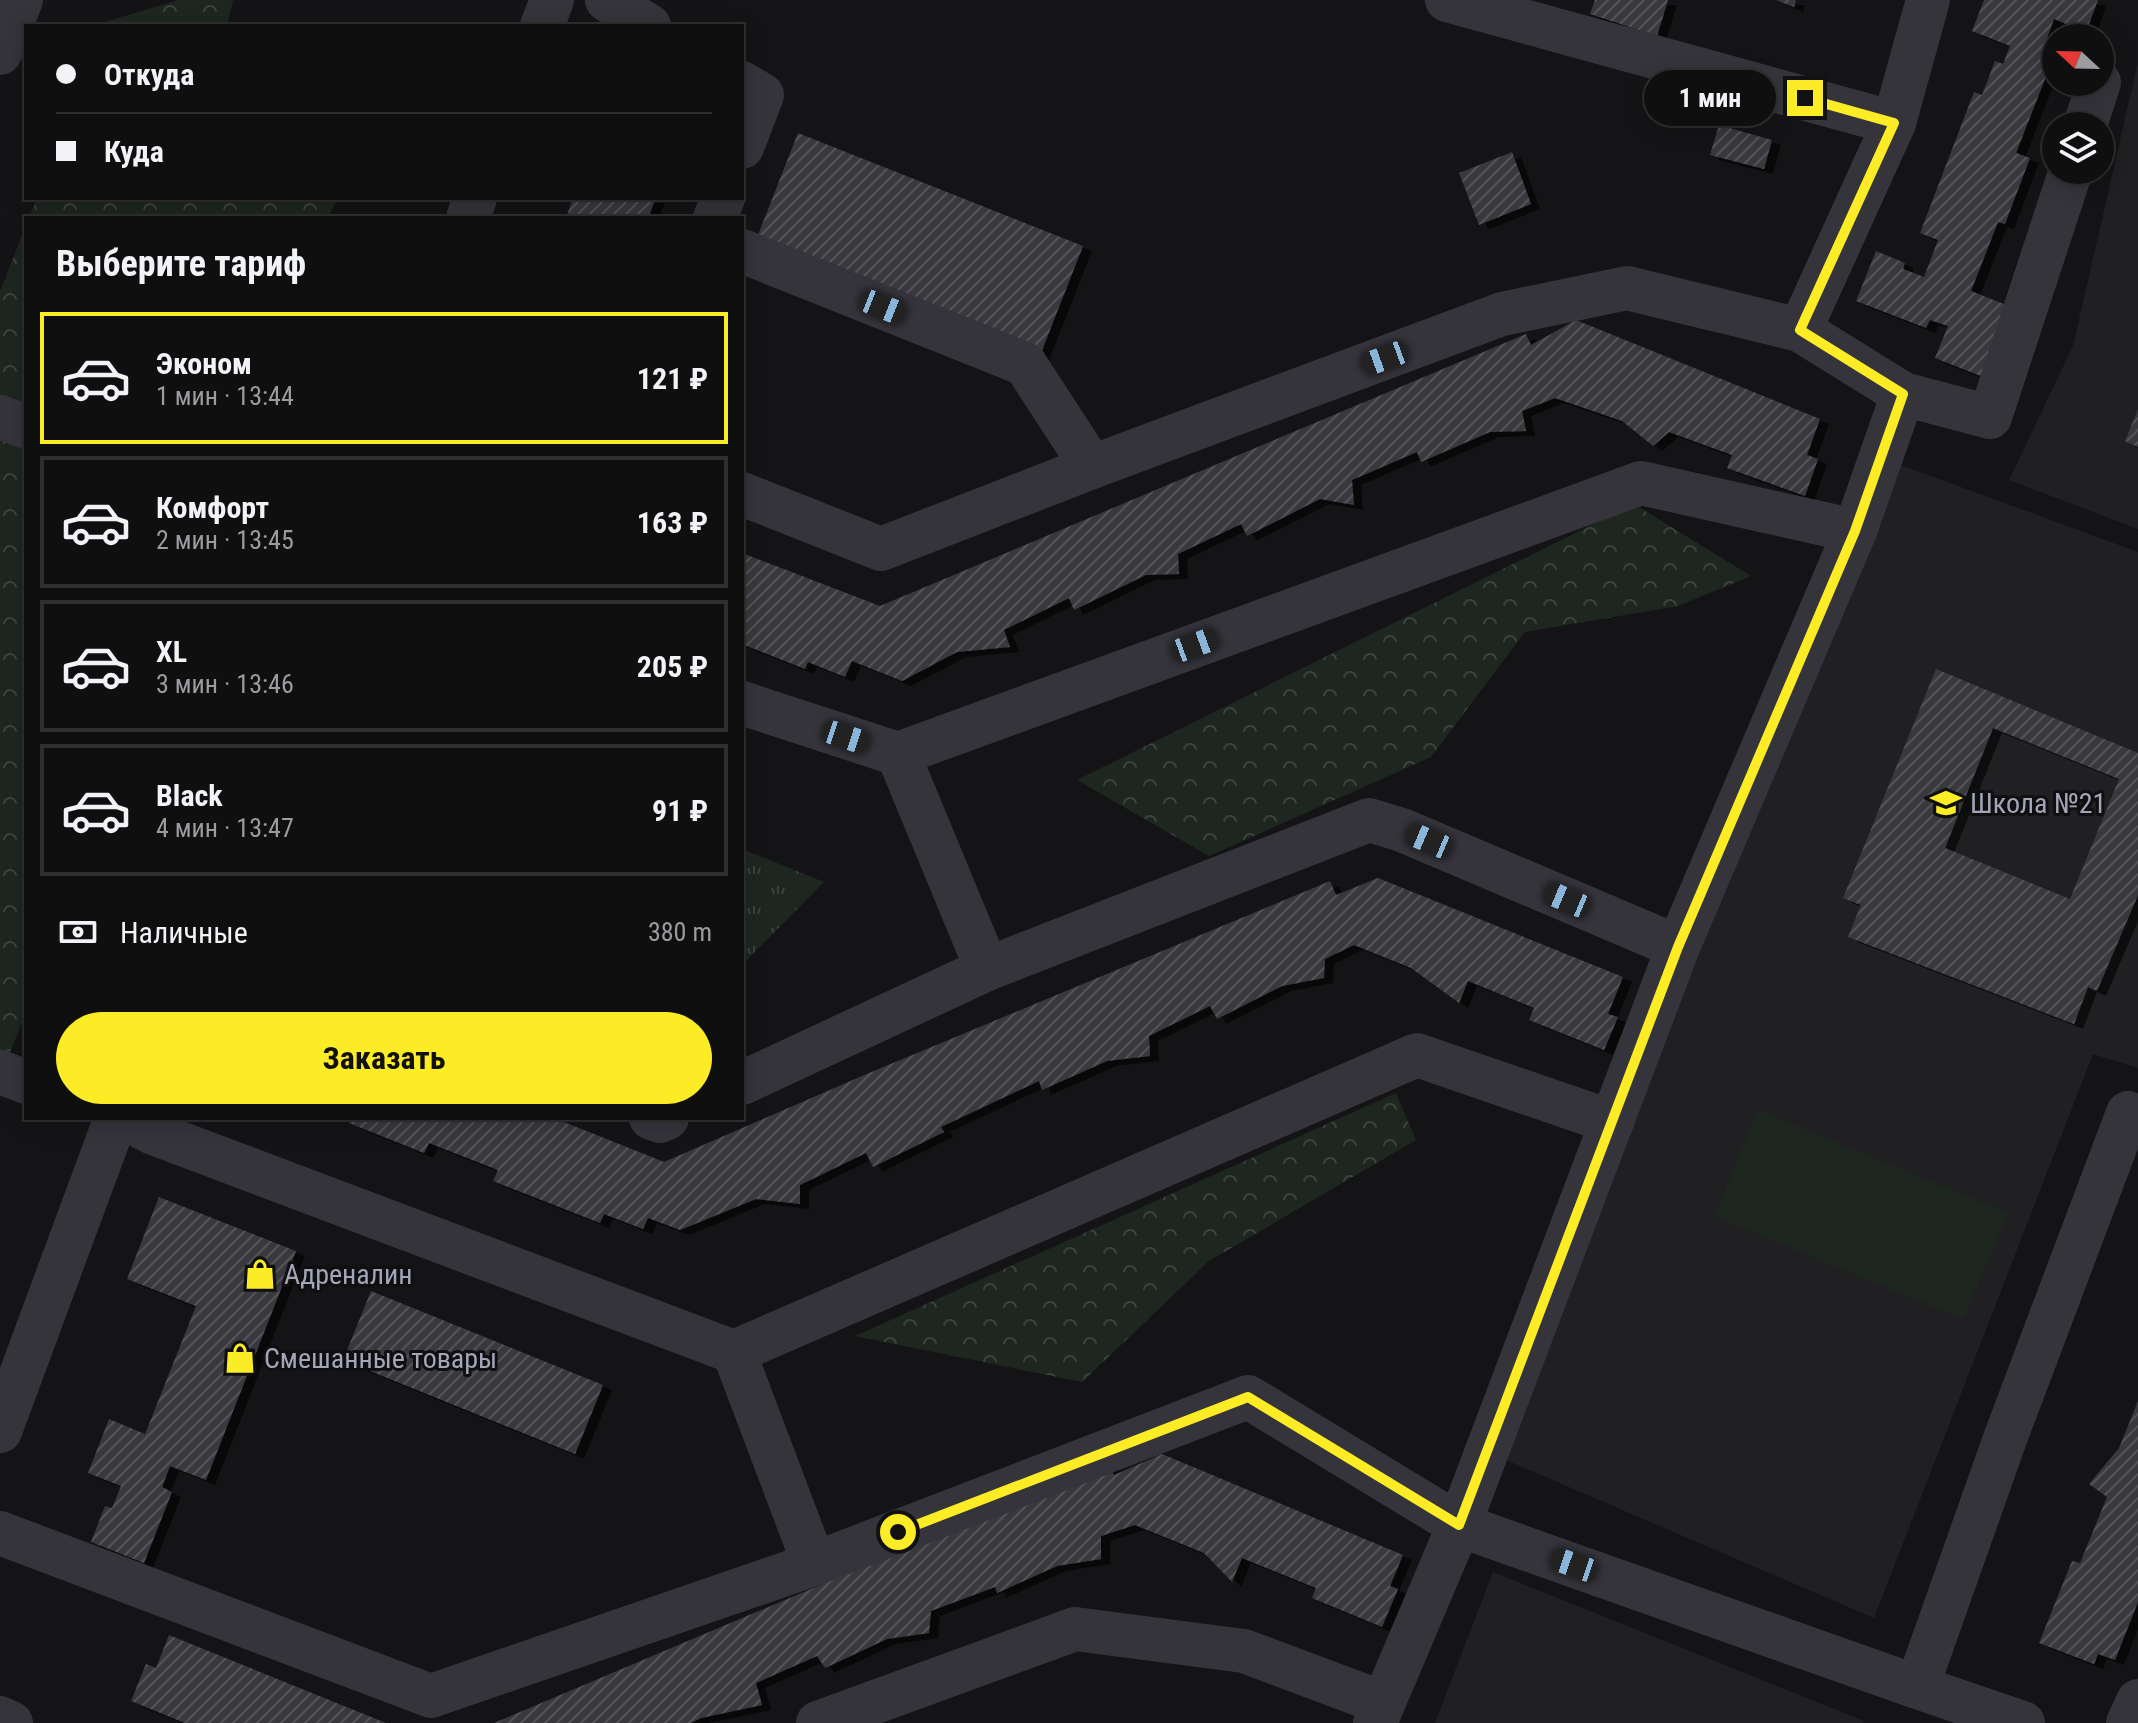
<!DOCTYPE html>
<html lang="ru">
<meta charset="utf-8">
<style>
:root{--surface:#0f0f10;--page:#1d1d1e;--text:#f1f3f6;--muted:#9b9c9f;--line:#2f2f30;--accent:#fcec25}
body{margin:0;font-family:"Roboto Condensed",sans-serif;background:var(--page);color:var(--text);height:100vh;display:flex;flex-direction:column;font-size:30px;white-space:nowrap}
*{box-sizing:border-box;margin:0}
p{font-size:26px;color:var(--muted)}
.icon{flex:none;width:44px;height:44px;fill:none;stroke:currentColor;stroke-width:2;stroke-linecap:round;stroke-linejoin:round}
.map{position:relative;flex:1;overflow:hidden}
.drawer{position:absolute;left:24px;top:216px;width:720px;height:904px;display:flex;flex-direction:column;background:var(--surface);border-radius:0px;box-shadow:0 4px 20px #0003,0 0 0 2px var(--line)}
.drawer>*{flex:none}
.banner{position:absolute;left:24px;top:24px;width:720px;height:176px;border-radius:0px;box-shadow:0 4px 20px #0003,0 0 0 2px var(--line);display:grid;align-content:center;height:176px;padding:0 32px;background:var(--surface)}
.needle{width:52px;rotate:292deg}
.buttons{position:absolute;left:2042px;top:24px;display:grid;gap:16px}
.buttons a{display:grid;place-items:center;width:72px;height:72px;border-radius:50%;background:var(--surface);box-shadow:0 4px 20px #0003,0 0 0 2px var(--line);font-size:40px}
.end{position:absolute;width:36px;height:36px;margin:-18px;border:10px solid #fcec25;background:#111;box-shadow:0 0 0 4px #111}
.from{border-radius:50%}
.bubble{position:absolute;height:56px;border-radius:28px;background:var(--surface);box-shadow:0 4px 20px #0003,0 0 0 2px var(--line);font-size:26px;font-weight:700;line-height:56px;text-align:center}
.car{position:absolute;width:24px;height:48px;margin:-24px -12px;border-radius:10px;box-shadow:0 0 6px 2px #0007;background:linear-gradient(#222 24%,#8ab4d8 0 40%,#222 0 76%,#8ab4d8 0 86%,#222 0)}
.banner b{display:flex;align-items:center;gap:28px;height:76px;font-size:30px}
.banner b+b{border-top:2px solid var(--line)}
.banner i{width:20px;height:20px;background:var(--text)}
ul{padding:0;list-style:none}
li{display:flex;align-items:center;gap:24px;height:132px;margin:0 16px 12px;padding:0 16px;border:4px solid var(--line);border-radius:0px}
li div{flex:1}
li b{display:block;font-size:30px}
li em{font-style:normal;font-weight:700}
li.current{border-color:var(--accent)}
li>.icon{width:72px;height:72px;stroke-width:1.5}
h2{padding:0 32px;font-size:36px;line-height:96px}
.pay{display:flex;align-items:center;gap:20px;height:88px;padding:0 32px;font-size:30px}
.pay p{margin-inline-start:auto}
.action{display:flex;gap:16px;margin-top:auto;padding:16px 32px}
.action a{flex:1;height:92px;border-radius:48px;background:var(--accent);color:#111;font-size:32px;font-weight:700;line-height:92px;text-align:center}
.map>svg:first-child{display:block}
.built{fill:#202023}
.green{fill:#1e2620}
.forest{fill:url(#forest-crowns)}
.park{fill:url(#park-tufts)}
.building{fill:url(#building-hatch);fill-rule:evenodd;filter:url(#shadow)}
.lines{fill:none;stroke-linecap:round;stroke-linejoin:round}
.minor{stroke:#35343b;stroke-width:44}
.route{stroke:#fcec25;stroke-width:10}
.labels{text-anchor:middle;stroke-width:6;stroke-linejoin:round;paint-order:stroke}
.poi-label{font-size:28px;fill:#a4a5b7;stroke:#0f0f11;text-anchor:start}
</style>
<div class="map">
<svg width="2138" height="1723" viewBox="0 0 2138 1723">
<defs>
<pattern id="forest-crowns" width="20" height="18" patternUnits="userSpaceOnUse" patternTransform="scale(2)"><rect width="20" height="18" fill="#1e2620"/><path d="M2 6a3 3 0 1 1 6 0M12 15a3 3 0 1 1 6 0" fill="none" stroke="#3c423e"/></pattern>
<pattern id="park-tufts" width="24" height="20" patternUnits="userSpaceOnUse" patternTransform="scale(2)"><rect width="24" height="20" fill="#1e2620"/><path d="M3 7l-1-3M5 7V3M7 7l1-3M15 17l-1-3M17 17v-4M19 17l1-3" fill="none" stroke="#3c423e"/></pattern>
<pattern id="building-hatch" width="6" height="6" patternUnits="userSpaceOnUse" patternTransform="scale(2)"><rect width="6" height="6" fill="#38393e"/><path d="M-1 1l2-2M0 6l6-6M5 7l2-2" fill="none" stroke="#525358"/></pattern>
<filter id="shadow"><feDropShadow dx="9" dy="5" stdDeviation="0" flood-color="#0009"/></filter>
</defs>
<rect width="100%" height="100%" fill="#141416"/>
<g class="built">
<polygon points="2138,62 2138,529 2009,480 2073,346"/>
<polygon points="1890,461 2138,552 2138,1068 2093,1054 1874,1618 1492,1454"/>
<polygon points="1493,1572 1864,1721 1863,1723 1435,1723"/>
</g>
<polygon class="green" points="1758,1110 2008,1213 1963,1319 1714,1216"/>
<g class="forest">
<polygon points="179,0 233,0 227,26 104,26 105,22"/>
<polygon points="37,198 338,198 328,218 29,218"/>
<polygon points="26,225 26,1013 0,1077 0,292"/>
<polygon points="1634,504 1751,576 1678,606 1525,632 1431,757 1209,856 1077,780"/>
<polygon points="1396,1093 1416,1140 1209,1261 1082,1382 855,1336"/>
</g>
<polygon class="park" points="742,849 824,882 742,965"/>
<g class="building">
<polygon points="1595,0 1668,0 1657,36 1590,14"/>
<polygon points="1776,0 1796,0 1794,7"/>
<polygon points="1984,0 2098,0 2086,32 2054,19 2046,41 2056,45 2056,51 2016,153 2030,158 2005,224 1998,222 1971,291 2014,308 1986,378 1935,358 1948,326 1930,320 1926,328 1856,301 1876,251 1905,263 1903,269 1924,277 1938,240 1920,233 1974,92 1982,95 1995,61 2003,64 2010,46 1972,31"/>
<polygon points="1719,125 1772,140 1764,169 1710,155"/>
<polygon points="798,133 1083,246 1039,358 754,245"/>
<polygon points="1512,152 1531,204 1479,225 1459,173"/>
<polygon points="573,198 656,198 648,218 566,218"/>
<polygon points="1576,320 1820,419 1807,455 1818,459 1805,496 1727,468 1732,455 1669,432 1653,446 1622,421 1555,398 1522,411 1526,431 1490,432 1421,462 1417,452 1352,480 1354,505 1320,499 1247,536 1241,524 1178,554 1179,574 1146,575 1074,610 1069,598 1004,630 1010,647 957,652 902,681 852,661 845,677 808,662 805,669 742,644 742,553 880,606 1526,334 1531,345"/>
<polygon points="2138,409 2138,447 2125,441"/>
<path d="M1936 669 2138 753V895L2097 991 2088 987 2074 1024 1848 937 1861 905 1843 898ZM1993 728 2119 779 2070 899 1945 848Z"/>
<polygon points="1378,878 1623,977 1608,1014 1618,1017 1604,1050 1529,1020 1534,1008 1468,981 1459,1003 1411,968 1354,945 1325,959 1324,978 1282,986 1217,1019 1210,1006 1149,1036 1150,1056 1107,1061 1042,1090 1039,1081 941,1127 944,1132 873,1167 866,1153 800,1185 800,1204 756,1199 680,1230 648,1218 643,1229 604,1214 600,1223 493,1181 498,1170 429,1143 424,1153 349,1123 351,1118 554,1118 664,1162 869,1073 1330,881 1336,895"/>
<polygon points="159,1197 296,1251 206,1480 170,1466 162,1487 172,1492 144,1563 91,1542 105,1506 112,1508 121,1486 88,1473 109,1419 145,1434 196,1306 127,1279"/>
<polygon points="371,1291 603,1385 575,1454 343,1360"/>
<polygon points="2138,1401 2138,1602 2115,1660 2098,1654 2094,1664 2039,1643 2072,1561 2080,1563 2107,1497 2089,1484 2119,1448"/>
<polygon points="1162,1454 1403,1555 1390,1586 1398,1589 1382,1627 1312,1598 1316,1588 1242,1558 1232,1582 1204,1553 1135,1525 1101,1536 1101,1559 1057,1566 997,1593 995,1587 931,1611 929,1633 887,1639 825,1668 817,1656 756,1683 762,1705 701,1718 691,1723 494,1723 1109,1463 1114,1475"/>
<polygon points="169,1635 386,1723 185,1723 131,1701 146,1664 156,1668"/>
</g>
<g class="lines">
<g class="minor">
<polyline points="607,0 649,26"/>
<polyline points="1447,0 1894,123"/>
<polyline points="542,26 552,0"/>
<polyline points="0,53 21,0"/>
<polyline points="742,83 762,95 742,147"/>
<polyline points="2085,126 2099,82"/>
<polyline points="468,218 475,198"/>
<polyline points="715,218 723,198"/>
<polyline points="742,251 1025,364 1092,467"/>
<polyline points="1903,394 1990,417 2071,170"/>
<polyline points="0,417 26,427"/>
<polyline points="742,494 881,549 1092,467 1502,314 1627,288 1800,330"/>
<polyline points="742,703 898,754 1641,483 1855,531"/>
<polyline points="898,754 987,969"/>
<polyline points="0,1072 26,1082"/>
<polyline points="742,1083 987,969 1369,820 1402,830 1678,947"/>
<polyline points="124,1118 153,1133 734,1352 814,1564 1248,1397 1459,1525 1917,1687"/>
<polyline points="651,1118 660,1121 667,1118"/>
<polyline points="734,1352 1417,1055 1612,1122"/>
<polyline points="0,1431 116,1118"/>
<polyline points="0,1533 431,1696 814,1564"/>
<polyline points="0,1718 11,1723"/>
<polyline points="818,1723 1075,1629 1244,1651 1383,1703"/>
<polyline points="1375,1723 1459,1525 1678,947 1855,531 1903,394 1800,330 1894,123 1928,0"/>
<polyline points="2023,1723 1917,1687 2006,1436 2128,1113 2138,1117"/>
<polyline points="2128,1723 2138,1701"/>
</g>
</g>
<g class="lines">
<polyline class="route" points="898,1532 1248,1397 1459,1525 1678,947 1855,531 1903,394 1800,330 1894,123 1805,98"/>
</g>
<defs>
<symbol id="school-bare" viewBox="-9 -9 18 18"><path d="M0-5L7-2L0 1L-7-2ZM-4 1L0 2.5L4 1V4Q0 6-4 4Z" fill="#fcec25" stroke="#0f0f11" stroke-width="2.5" paint-order="stroke"/></symbol>
<symbol id="shop-bare" viewBox="-9 -9 18 18"><path d="M-5-2.5h2.3a2.7 3.5 0 0 1 5.4 0H5L5.5 6h-11ZM-1.5-2.5h3a1.5 2.3 0 0 0-3 0Z" fill="#fcec25" stroke="#0f0f11" stroke-width="2.5" paint-order="stroke"/></symbol>
</defs>
<g fill-rule="evenodd">
<use href="#school-bare" x="1924" y="781" width="44" height="44"/>
<use href="#shop-bare" x="238" y="1252" width="44" height="44"/>
<use href="#shop-bare" x="218" y="1336" width="44" height="44"/>
</g>
<g class="labels">
<g class="poi-label">
<text x="1970" y="813">Школа №21</text>
<text x="284" y="1284">Адреналин</text>
<text x="264" y="1368">Смешанные товары</text>
</g>
</g>
</svg>
<div class="buttons">
<a><svg class="needle" viewBox="-14 -14 28 28"><path d="M0-13l5 13h-10z" fill="#e53935"/><path d="M0 13l5-13h-10z" fill="#9b9c9f"/></svg></a>
<a><svg class="icon" aria-label="layers" viewBox="0 0 24 24"><path d="M12 4l9 5-9 5-9-5zM3 14l9 5 9-5"/></svg></a>
</div>
<i class="end from" style="left:898px;top:1532px"></i>
<i class="end" style="left:1805px;top:98px"></i>
<div class="bubble" style="left:1644px;top:70px;width:132px">1 мин</div>
<i class="car" style="left:883px;top:307px;rotate:112deg"></i>
<i class="car" style="left:1385px;top:358px;rotate:250deg"></i>
<i class="car" style="left:1195px;top:645px;rotate:70deg"></i>
<i class="car" style="left:846px;top:737px;rotate:108deg"></i>
<i class="car" style="left:1429px;top:841px;rotate:293deg"></i>
<i class="car" style="left:1567px;top:900px;rotate:293deg"></i>
<i class="car" style="left:1574px;top:1565px;rotate:289deg"></i>
<div class="banner">
<b><i class="from"></i>Откуда</b>
<b><i></i>Куда</b>
</div>
<section class="drawer">
<h2>Выберите тариф</h2>
<ul>
<li class="current"><svg class="icon" aria-label="car" viewBox="0 0 24 24"><path d="M5 17H2v-5l4-1 3-4h7l3 4 3 1v5h-3M9 17h6M6 11h13"/><circle cx="7" cy="17" r="2"/><circle cx="17" cy="17" r="2"/></svg><div><b>Эконом</b><p>1 мин · 13:44</p></div><em>121 ₽</em></li>
<li><svg class="icon" aria-label="car" viewBox="0 0 24 24"><path d="M5 17H2v-5l4-1 3-4h7l3 4 3 1v5h-3M9 17h6M6 11h13"/><circle cx="7" cy="17" r="2"/><circle cx="17" cy="17" r="2"/></svg><div><b>Комфорт</b><p>2 мин · 13:45</p></div><em>163 ₽</em></li>
<li><svg class="icon" aria-label="car" viewBox="0 0 24 24"><path d="M5 17H2v-5l4-1 3-4h7l3 4 3 1v5h-3M9 17h6M6 11h13"/><circle cx="7" cy="17" r="2"/><circle cx="17" cy="17" r="2"/></svg><div><b>XL</b><p>3 мин · 13:46</p></div><em>205 ₽</em></li>
<li><svg class="icon" aria-label="car" viewBox="0 0 24 24"><path d="M5 17H2v-5l4-1 3-4h7l3 4 3 1v5h-3M9 17h6M6 11h13"/><circle cx="7" cy="17" r="2"/><circle cx="17" cy="17" r="2"/></svg><div><b>Black</b><p>4 мин · 13:47</p></div><em>91 ₽</em></li>
</ul>
<div class="pay"><svg class="icon" aria-label="cash" viewBox="0 0 24 24"><path d="M3 7h18v10H3z"/><circle cx="12" cy="12" r="2"/></svg>Наличные<p>380 m</p></div>
<div class="action"><a>Заказать</a></div>
</section>
</div>
